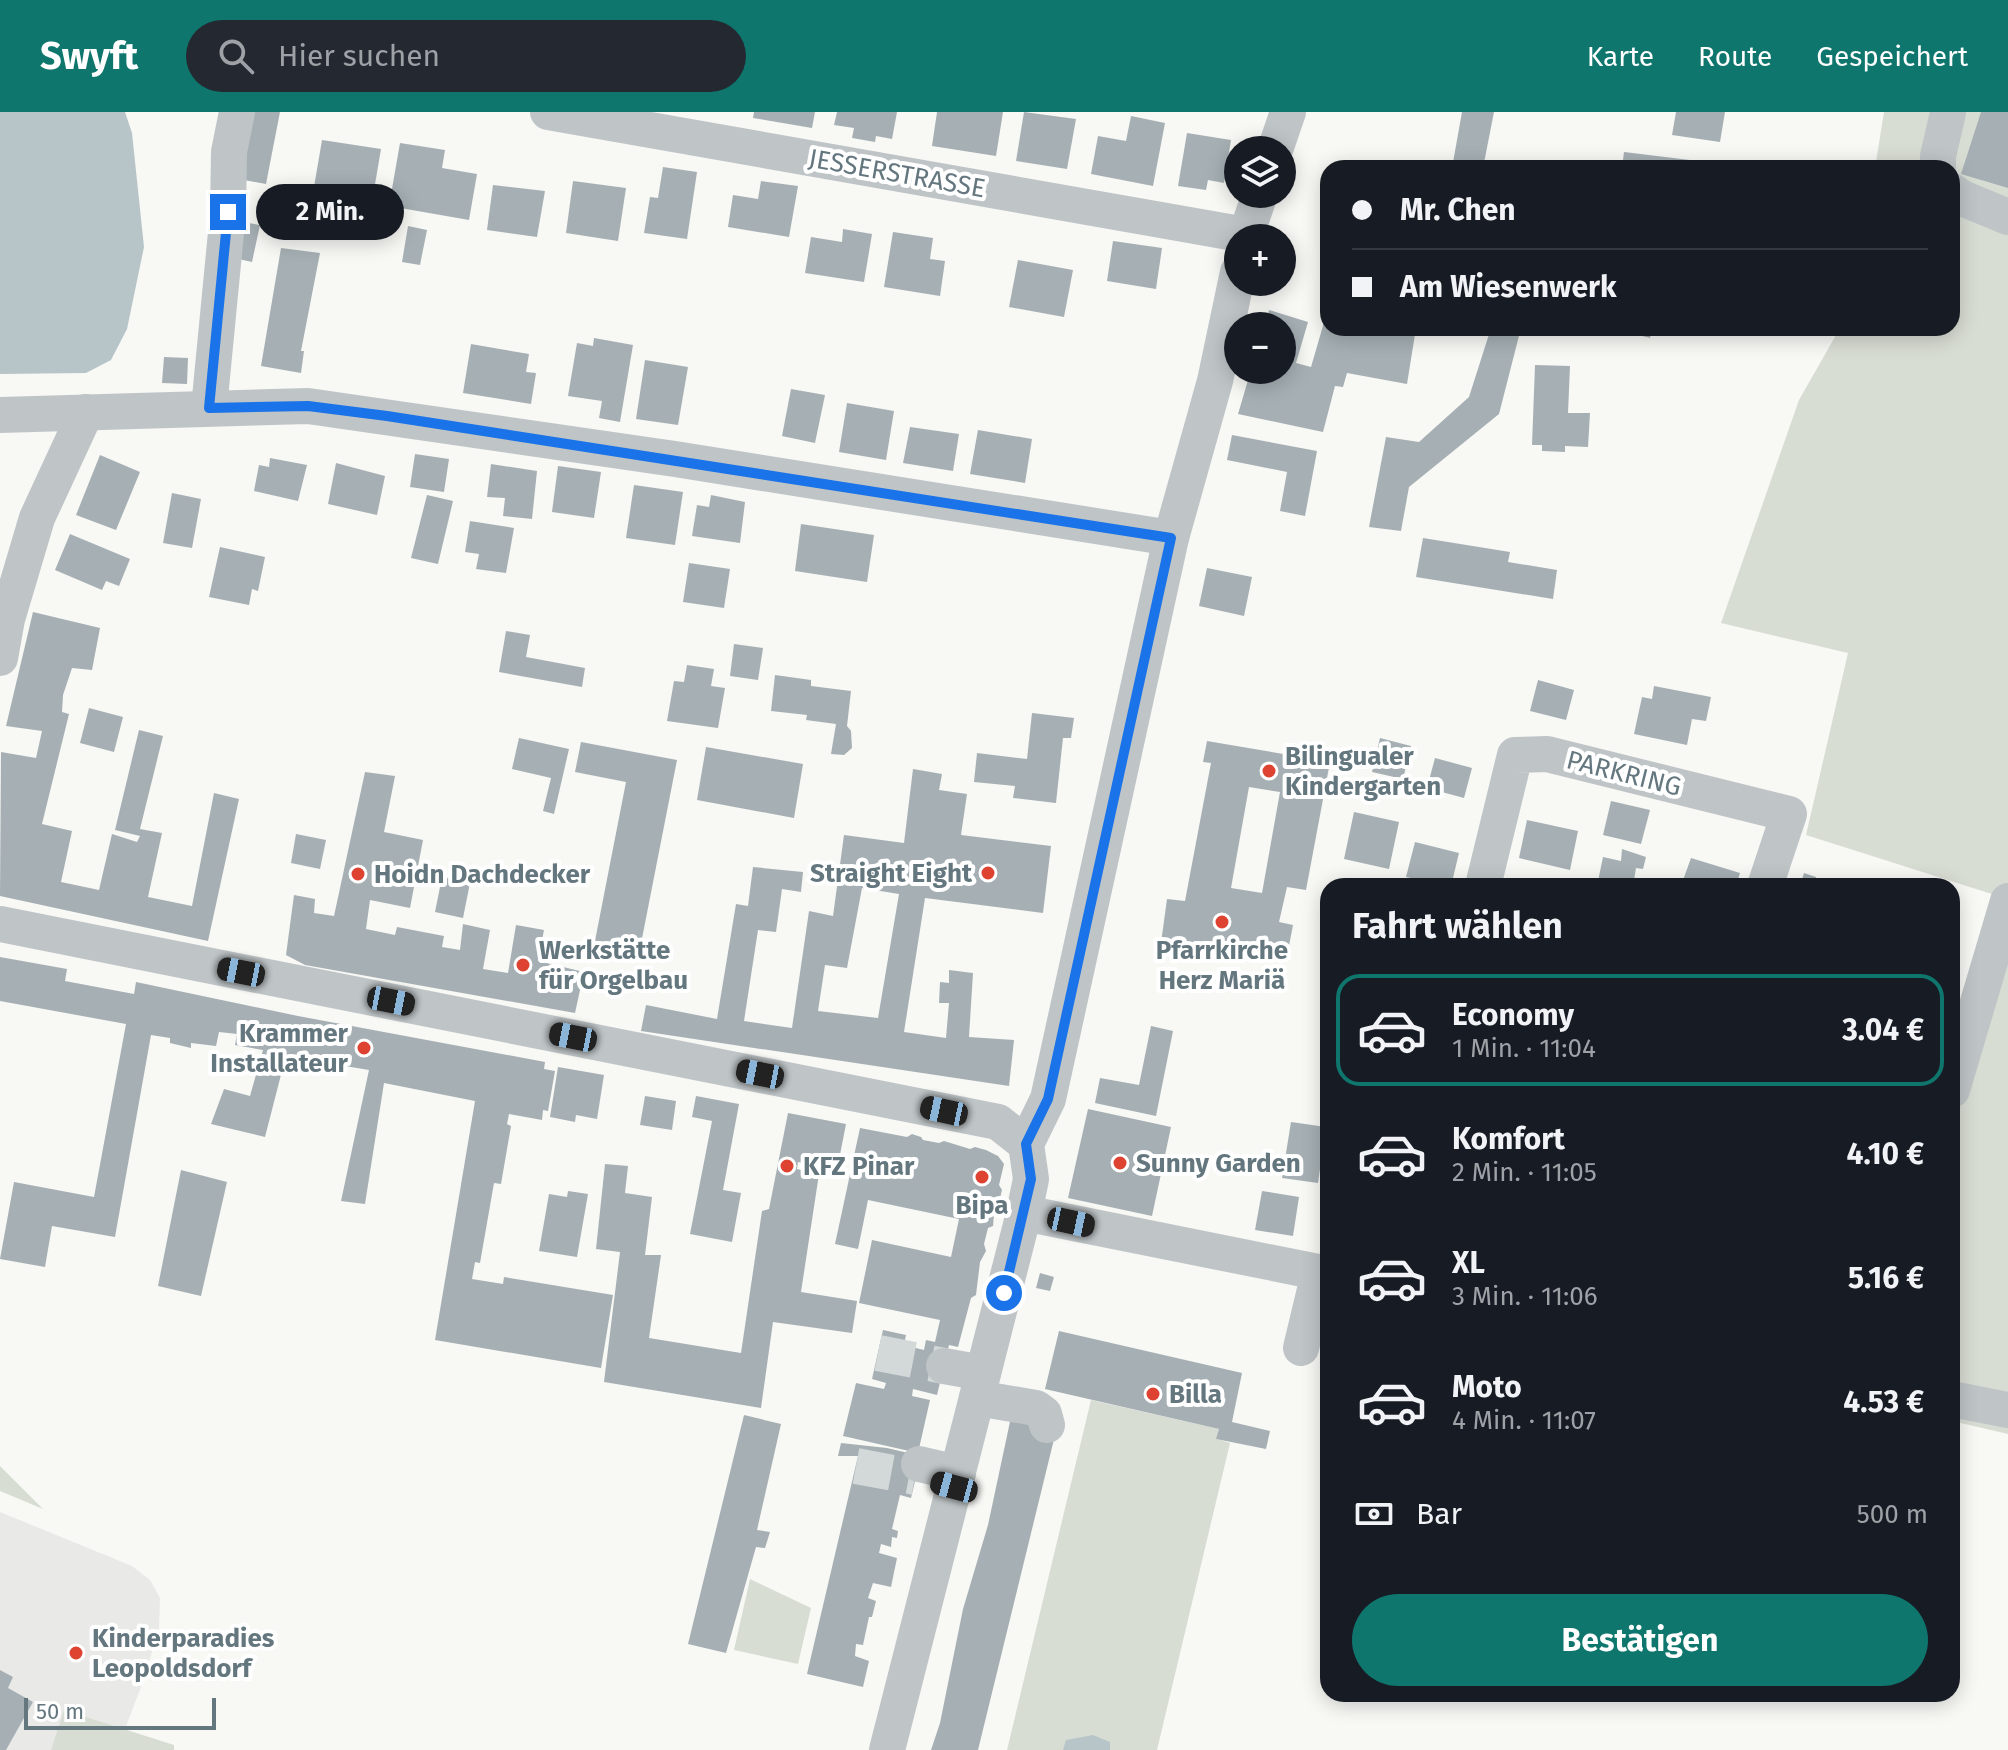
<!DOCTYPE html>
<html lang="de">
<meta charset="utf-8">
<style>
:root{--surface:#171b24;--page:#242831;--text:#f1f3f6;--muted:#9ea1a6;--line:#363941;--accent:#0f766e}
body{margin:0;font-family:"Fira Sans",sans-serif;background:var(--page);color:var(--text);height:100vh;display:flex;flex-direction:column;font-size:30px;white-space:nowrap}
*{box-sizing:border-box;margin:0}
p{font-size:26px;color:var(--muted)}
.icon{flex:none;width:44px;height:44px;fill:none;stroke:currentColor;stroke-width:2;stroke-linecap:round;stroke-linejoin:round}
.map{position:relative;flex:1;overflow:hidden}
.side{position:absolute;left:1320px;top:766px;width:640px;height:824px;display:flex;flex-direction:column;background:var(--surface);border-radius:24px;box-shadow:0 4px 20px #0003}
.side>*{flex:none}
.hud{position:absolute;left:1320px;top:48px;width:640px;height:176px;border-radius:24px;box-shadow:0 4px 20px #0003;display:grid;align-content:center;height:176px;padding:0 32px;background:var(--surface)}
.tools{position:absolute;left:1224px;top:24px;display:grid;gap:16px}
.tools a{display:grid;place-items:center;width:72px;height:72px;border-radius:50%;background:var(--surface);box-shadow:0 4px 20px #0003;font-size:40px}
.scale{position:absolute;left:24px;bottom:20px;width:192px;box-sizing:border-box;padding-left:8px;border:4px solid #64777f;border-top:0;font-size:22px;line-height:28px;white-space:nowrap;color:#64777f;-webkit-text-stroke:6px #fff;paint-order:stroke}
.end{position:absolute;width:36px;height:36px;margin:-18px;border:10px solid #1a73e8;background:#fff;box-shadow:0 0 0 4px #fff}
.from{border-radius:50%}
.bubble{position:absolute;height:56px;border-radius:28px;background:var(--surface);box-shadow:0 4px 20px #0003;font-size:26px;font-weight:700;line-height:56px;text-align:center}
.car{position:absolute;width:24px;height:48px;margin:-24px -12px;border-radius:10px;box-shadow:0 0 6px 2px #0007;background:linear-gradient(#222 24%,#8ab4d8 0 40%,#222 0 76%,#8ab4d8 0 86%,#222 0)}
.hud b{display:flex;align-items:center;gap:28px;height:76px;font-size:30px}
.hud b+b{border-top:2px solid var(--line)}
.hud i{width:20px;height:20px;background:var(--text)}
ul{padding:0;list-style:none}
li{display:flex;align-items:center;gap:24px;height:112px;margin:0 16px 12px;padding:0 16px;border:4px solid transparent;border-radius:24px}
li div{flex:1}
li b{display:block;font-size:30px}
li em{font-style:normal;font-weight:700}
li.selected{border-color:var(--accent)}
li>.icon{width:72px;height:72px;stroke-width:1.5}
h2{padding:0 32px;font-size:36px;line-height:96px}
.pay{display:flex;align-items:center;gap:20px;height:88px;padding:0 32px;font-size:30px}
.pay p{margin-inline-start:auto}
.button{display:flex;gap:16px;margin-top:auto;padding:16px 32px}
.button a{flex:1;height:92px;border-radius:48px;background:var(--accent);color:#fff;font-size:32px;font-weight:700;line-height:92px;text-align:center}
header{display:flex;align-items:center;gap:48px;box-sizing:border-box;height:112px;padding:0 40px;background:var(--accent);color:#fff}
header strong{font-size:38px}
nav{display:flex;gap:44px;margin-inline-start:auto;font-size:28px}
.search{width:560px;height:72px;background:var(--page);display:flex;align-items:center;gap:20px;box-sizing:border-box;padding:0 28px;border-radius:44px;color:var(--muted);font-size:30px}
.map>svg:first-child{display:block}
.built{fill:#e9e9e8}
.green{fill:#d8ddd4}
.water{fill:#b7c5c8}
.building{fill:#a6b0b4;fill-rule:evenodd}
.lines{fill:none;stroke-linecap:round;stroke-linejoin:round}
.minor-tunnel{stroke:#d3d8d8;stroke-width:36;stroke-dasharray:36 18;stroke-linecap:butt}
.minor{stroke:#bfc5c7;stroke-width:36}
.route{stroke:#1a73e8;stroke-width:10}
.poi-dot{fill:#dd4330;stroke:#fff;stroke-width:3}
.labels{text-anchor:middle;stroke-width:8;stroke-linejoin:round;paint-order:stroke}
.street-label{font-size:26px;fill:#64777f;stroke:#fff}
.poi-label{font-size:26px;font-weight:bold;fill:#64777f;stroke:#fff;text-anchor:start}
</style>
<header>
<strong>Swyft</strong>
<div class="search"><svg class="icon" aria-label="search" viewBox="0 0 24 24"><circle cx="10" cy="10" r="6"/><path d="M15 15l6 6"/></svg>Hier suchen</div>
<nav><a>Karte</a><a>Route</a><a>Gespeichert</a></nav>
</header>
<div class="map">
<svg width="2008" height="1638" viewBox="0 0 2008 1638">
<rect width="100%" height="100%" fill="#f8f8f5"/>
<polygon class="built" points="0,1400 132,1454 150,1468 160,1486 159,1516 144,1567 117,1638 0,1638"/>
<g class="green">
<polygon points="1884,0 2008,0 2008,1286 1952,1274 1952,932 1998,784 1806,723 1848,541 1721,511 1799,288 1840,216 1952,216 1952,56 1875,56"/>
<polygon points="1091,1288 1219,1317 1217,1327 1230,1331 1157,1638 1007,1638"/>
<polygon points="1952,1304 2008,1313 2008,1322 1952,1309"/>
<polygon points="0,1354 43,1397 0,1379"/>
<polygon points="750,1467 811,1496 798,1552 734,1538"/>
<polygon points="64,1598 174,1633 174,1638 51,1638"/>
</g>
<g class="water">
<polygon points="0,0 125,0 132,21 144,135 127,217 111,248 86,261 0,262"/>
<polygon points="1093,1623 1110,1630 1110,1638 1063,1638 1066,1628"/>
</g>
<g class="building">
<polygon points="245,0 280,0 266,72 233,66"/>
<polygon points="754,0 815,0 812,16 753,6"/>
<polygon points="837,0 897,0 892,27 876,24 875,30 852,26 854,16 834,13"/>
<polygon points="937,0 1003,0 996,44 932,34"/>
<polygon points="1024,0 1076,7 1067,57 1016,49"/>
<polygon points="1462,0 1494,0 1483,56 1452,56"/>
<polygon points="1676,0 1725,0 1720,30 1672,23"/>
<polygon points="1981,0 2008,0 2008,76 1961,62"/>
<polygon points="1131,4 1165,11 1153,74 1091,62 1098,24 1126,29"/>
<polygon points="1187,21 1231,28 1224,71 1208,68 1206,78 1178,74"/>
<polygon points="322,28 381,37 372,90 313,81"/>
<polygon points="400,31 445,38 442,56 477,62 469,108 389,94"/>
<polygon points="1624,40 1739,54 1739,56 1622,56"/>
<polygon points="663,55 697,60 687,127 644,121 650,85 658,86"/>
<polygon points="573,69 626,76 618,129 566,121"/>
<polygon points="761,69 798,74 789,125 728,115 733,83 758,87"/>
<polygon points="493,73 545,79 537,125 487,118"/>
<polygon points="232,108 260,113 252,150 225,144"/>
<polygon points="408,114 427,118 420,153 402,150"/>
<polygon points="843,117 872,122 864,170 805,161 811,125 842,130"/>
<polygon points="893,120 933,126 930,147 945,149 940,184 884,175"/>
<polygon points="1113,129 1162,136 1156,177 1107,169"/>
<polygon points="281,136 320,141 301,239 304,239 301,261 261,254"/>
<polygon points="1018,148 1073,158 1064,205 1009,195"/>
<polygon points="1269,198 1308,210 1296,251 1311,255 1327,200 1328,216 1416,216 1407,272 1347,261 1343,275 1335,274 1323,320 1238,302 1251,258 1282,258 1282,214 1265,214"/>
<polygon points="1491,216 1521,216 1499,302 1409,375 1401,419 1369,415 1386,325 1419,330 1469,285"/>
<polygon points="1612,216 1652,216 1650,226"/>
<polygon points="594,226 633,233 620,310 599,306 602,289 568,284 577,231 593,234"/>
<polygon points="471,232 529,242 526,260 536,261 531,292 463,281"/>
<polygon points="164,245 188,246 187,272 162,271"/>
<polygon points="645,248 688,255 678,313 636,307"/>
<polygon points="1535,253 1570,254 1568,301 1590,301 1588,335 1565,334 1565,340 1542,339 1542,333 1532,333"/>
<polygon points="791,277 825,283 815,331 782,324"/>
<polygon points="847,291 894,299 886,348 839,340"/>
<polygon points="910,315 959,322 953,359 903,351"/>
<polygon points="978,318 1032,327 1025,371 970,362"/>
<polygon points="1232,323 1317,339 1305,404 1280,399 1287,360 1227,348"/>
<polygon points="415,342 449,347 444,380 410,375"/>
<polygon points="100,343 140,360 116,418 76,403"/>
<polygon points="270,346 307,353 298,389 254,379 259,353 269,355"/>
<polygon points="336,351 385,364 377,403 328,392"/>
<polygon points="491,352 537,359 532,407 503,404 505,386 487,385"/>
<polygon points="558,354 601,360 594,406 552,400"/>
<polygon points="634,373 683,380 675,433 626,426"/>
<polygon points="172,381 201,387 192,436 163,431"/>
<polygon points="427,383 453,389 438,452 411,446"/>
<polygon points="711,383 745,390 740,431 692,424 697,393 709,395"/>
<polygon points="470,409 514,416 506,461 476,457 479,442 465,440"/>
<polygon points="801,412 874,423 867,470 795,459"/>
<polygon points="70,422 130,447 119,474 106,469 102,478 55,458"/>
<polygon points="1423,426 1510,440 1508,450 1557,458 1553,487 1416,465"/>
<polygon points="220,435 265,445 258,479 252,477 249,493 209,485"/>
<polygon points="689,451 730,457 724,496 683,490"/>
<polygon points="1207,456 1252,465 1244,504 1199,494"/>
<polygon points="33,500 100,516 92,558 72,556 63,583 62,600 69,602 42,712 72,719 61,770 99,778 112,722 137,730 140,724 115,718 139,618 163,624 140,717 162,721 148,785 192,794 214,681 239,687 208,829 0,784 1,640 36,646 42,619 6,614"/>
<polygon points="506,519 530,523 526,545 585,556 582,575 499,560"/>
<polygon points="734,532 763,536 758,568 730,564"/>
<polygon points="687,553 714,557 711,574 725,576 718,616 667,609 674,569 684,570"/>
<polygon points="775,563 811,568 811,574 851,579 847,614 851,619 852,636 844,643 831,642 836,612 806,608 807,603 771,599"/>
<polygon points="1538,568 1574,578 1566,608 1530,599"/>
<polygon points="1654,574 1711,585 1706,609 1692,607 1687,633 1634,622 1642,585 1652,587"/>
<polygon points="89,596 123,605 114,640 80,631"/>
<polygon points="1032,601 1074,606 1071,626 1063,626 1056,691 1013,686 1015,674 974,670 977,641 1027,647"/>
<polygon points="519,626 569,637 554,702 543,699 551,666 512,657"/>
<polygon points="1380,626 1411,634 1403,667 1372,660"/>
<path d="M1207 629 1330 650 1306 778 1287 775 1279 810 1293 813 1288 839 1272 837 1269 851 1161 831 1167 787 1185 789 1211 651 1203 650ZM1249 675 1280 680 1262 781 1231 776Z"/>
<polygon points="581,630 677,648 638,847 593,839 626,670 575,660"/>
<polygon points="706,635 803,652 794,706 697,688"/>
<polygon points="1435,646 1472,656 1464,686 1427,676"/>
<path d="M913 657 942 662 939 678 967 682 961 723 1051 734 1043 801 925 786 904 920 946 926 949 891H939L940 870 949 871V858L973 861 969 925 1014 928 1009 974 641 919 646 893 717 907 736 792 748 794 753 755 803 760 801 780 782 777 776 820 758 818 744 909 792 916 809 799 833 804 844 723 904 731ZM862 776 899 782 878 906 818 899 825 853 847 856Z"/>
<polygon points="365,660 395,664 384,720 423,728 410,796 370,788 366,817 395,823 397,815 444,824 442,835 460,838 463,812 490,818 483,857 508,861 516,813 544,818 538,849 584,860 575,901 305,853 286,843 294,783 315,787 314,801 334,804"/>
<polygon points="1611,689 1650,698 1641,732 1603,723"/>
<polygon points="1354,700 1399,710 1389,757 1344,747"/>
<polygon points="1527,708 1578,719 1570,758 1519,746"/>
<polygon points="296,722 326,728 320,757 291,751"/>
<polygon points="1415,730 1459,741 1451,774 1406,765"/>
<polygon points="1622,737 1646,745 1643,757 1636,756 1633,774 1597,774 1603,745 1621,749"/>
<polygon points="1691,746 1740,761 1736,774 1681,774"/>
<polygon points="1804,761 1816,765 1813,774 1800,774"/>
<polygon points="442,765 470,771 463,806 435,800"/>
<polygon points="0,845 67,857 65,869 134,882 136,870 298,904 545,950 544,957 555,959 548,999 543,998 542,1008 509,1002 507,1012 511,1014 501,1072 494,1071 480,1151 475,1150 472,1167 503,1172 504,1165 613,1183 601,1256 435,1228 475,989 384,971 365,1092 341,1089 369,958 297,946 295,957 283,955 265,1025 211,1012 224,977 250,984 263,938 235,933 237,922 219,920 216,934 191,931 191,936 170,931 170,926 151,923 115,1125 52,1114 45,1155 0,1147 14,1070 94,1085 126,912 0,889"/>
<polygon points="1151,914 1173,919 1156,1004 1095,991 1100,966 1139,973"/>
<polygon points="558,955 604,963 597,1007 576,1003 575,1010 550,1005"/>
<polygon points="645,984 676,989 672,1018 640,1013"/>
<polygon points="696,984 739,992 723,1078 741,1081 732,1130 690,1122 712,1009 692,1005"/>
<polygon points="1088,997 1171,1015 1152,1104 1068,1086"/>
<polygon points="788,1001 846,1012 837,1058 798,1050 797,1057 819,1062 801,1180 857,1189 852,1221 773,1210 761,1296 604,1270 620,1140 596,1137 605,1052 628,1054 625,1081 652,1085 645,1143 661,1143 649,1226 741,1241 762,1099 769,1097"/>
<polygon points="1291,1010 1326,1015 1318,1071 1282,1066"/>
<polygon points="860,1016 907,1025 912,1022 921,1025 923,1028 939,1031 944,1029 970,1037 975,1035 986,1038 998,1044 1004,1052 999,1073 1002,1078 1000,1086 995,1090 993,1114 988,1116 984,1132 986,1139 980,1150 976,1183 971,1186 958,1235 949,1233 937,1283 913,1277 912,1284 930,1288 918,1341 843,1324 856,1271 884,1277 886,1271 872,1267 883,1218 906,1223 904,1233 924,1238 926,1228 935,1230 940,1208 859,1191 872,1128 951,1145 959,1107 868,1088 858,1137 835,1132"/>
<polygon points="181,1058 227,1070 201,1184 158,1174"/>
<polygon points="568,1079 588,1082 577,1145 539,1139 549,1082 567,1085"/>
<polygon points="1262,1079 1299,1085 1293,1124 1255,1118"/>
<polygon points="1040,1161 1054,1165 1050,1179 1036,1176"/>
<polygon points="1059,1219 1242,1261 1232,1310 1270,1319 1266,1337 1216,1327 1219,1317 1045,1277"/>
<polygon points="744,1303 781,1312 757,1418 770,1420 765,1436 756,1435 726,1541 688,1532"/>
<polygon points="1011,1305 1057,1315 978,1638 931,1638 940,1611 963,1497 988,1413"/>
<polygon points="841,1331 887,1336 921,1344 911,1386 900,1383 892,1417 898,1419 897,1426 892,1425 891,1435 881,1432 879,1441 897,1446 891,1475 873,1471 868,1486 876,1489 872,1505 869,1505 863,1533 856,1532 855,1544 869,1549 863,1575 807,1562 858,1344 838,1344"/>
<polygon points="0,1558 13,1565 8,1576 33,1590 6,1638 0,1638"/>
</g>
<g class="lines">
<g class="minor-tunnel">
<polyline points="878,1241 944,1254"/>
<polyline points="856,1354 915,1365"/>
</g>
<g class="minor">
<polyline points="548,0 1246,123"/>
<polyline points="1275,38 1288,0"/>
<polyline points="1938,56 1938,44 1948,1"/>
<polyline points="1952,79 1962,86 2008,105"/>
<polyline points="1245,126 1260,82"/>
<polyline points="209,296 228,100 229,40 237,0"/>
<polyline points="0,303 308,294 675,347 1171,426"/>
<polyline points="0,546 7,507 37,406 86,300"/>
<polyline points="1483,774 1515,643 1547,642 1789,702 1765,774"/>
<polyline points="0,812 998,1010 1026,1032"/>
<polyline points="1952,978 2008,789"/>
<polyline points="1024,1101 1328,1162"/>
<polyline points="1301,1236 1319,1161"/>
<polyline points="944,1254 983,1261"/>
<polyline points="977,1286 1036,1296 1044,1302 1047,1313"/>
<polyline points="1952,1287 2008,1298"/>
<polyline points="919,1352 958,1361"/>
<polyline points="887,1638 1024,1101 1031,1067 1026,1032 1048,987 1171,426 1215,269 1238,160"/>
</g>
</g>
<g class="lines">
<polyline class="route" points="228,100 209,296 308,294 387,304 1171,426 1048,987 1026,1032 1031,1067 1004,1181"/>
</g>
<g class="poi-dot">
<circle cx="1269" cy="659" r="8"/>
<circle cx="988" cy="761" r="8"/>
<circle cx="358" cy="762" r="8"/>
<circle cx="1222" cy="810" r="8"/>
<circle cx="523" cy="853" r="8"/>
<circle cx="364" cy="936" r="8"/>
<circle cx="1120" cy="1051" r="8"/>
<circle cx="787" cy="1054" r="8"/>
<circle cx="982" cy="1065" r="8"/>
<circle cx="1153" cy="1282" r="8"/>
<circle cx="76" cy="1541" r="8"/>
</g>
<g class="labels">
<g class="street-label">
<text transform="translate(897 61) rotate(10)" y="9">JESSERSTRASSE</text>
<text transform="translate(1624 661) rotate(14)" y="9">PARKRING</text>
</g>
<g class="poi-label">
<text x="1285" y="653">Bilingualer<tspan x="1285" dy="30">Kindergarten</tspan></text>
<text x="972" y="770" text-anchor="end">Straight Eight</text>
<text x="374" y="771">Hoidn Dachdecker</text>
<text x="539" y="847">Werkstätte<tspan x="539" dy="30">für Orgelbau</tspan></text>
<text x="1222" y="847" text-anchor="middle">Pfarrkirche<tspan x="1222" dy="30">Herz Mariä</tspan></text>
<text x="348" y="930" text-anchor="end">Krammer<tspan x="348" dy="30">Installateur</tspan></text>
<text x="1136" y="1060">Sunny Garden</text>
<text x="803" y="1063">KFZ Pinar</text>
<text x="982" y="1102" text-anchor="middle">Bipa</text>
<text x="1169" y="1291">Billa</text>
<text x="92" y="1535">Kinderparadies<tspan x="92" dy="30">Leopoldsdorf</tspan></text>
</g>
</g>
</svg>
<div class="tools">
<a><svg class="icon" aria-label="layers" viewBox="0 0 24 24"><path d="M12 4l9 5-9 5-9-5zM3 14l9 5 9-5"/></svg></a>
<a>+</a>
<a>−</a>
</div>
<div class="scale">50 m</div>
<i class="end from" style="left:1004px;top:1181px"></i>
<i class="end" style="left:228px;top:100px"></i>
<div class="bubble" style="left:256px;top:72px;width:148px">2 Min.</div>
<i class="car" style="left:241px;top:860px;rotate:281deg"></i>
<i class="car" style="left:391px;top:889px;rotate:101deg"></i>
<i class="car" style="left:573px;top:925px;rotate:281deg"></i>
<i class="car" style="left:760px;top:962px;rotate:281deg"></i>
<i class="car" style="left:944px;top:999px;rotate:282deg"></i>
<i class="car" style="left:1071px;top:1110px;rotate:102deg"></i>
<i class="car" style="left:954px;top:1375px;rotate:285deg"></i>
<div class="hud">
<b><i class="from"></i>Mr. Chen</b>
<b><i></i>Am Wiesenwerk</b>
</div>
<section class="side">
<h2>Fahrt wählen</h2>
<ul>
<li class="selected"><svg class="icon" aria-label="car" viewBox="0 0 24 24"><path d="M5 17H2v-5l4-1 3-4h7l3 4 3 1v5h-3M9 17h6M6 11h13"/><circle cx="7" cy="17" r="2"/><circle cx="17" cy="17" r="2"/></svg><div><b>Economy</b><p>1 Min. · 11:04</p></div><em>3.04 €</em></li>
<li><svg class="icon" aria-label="car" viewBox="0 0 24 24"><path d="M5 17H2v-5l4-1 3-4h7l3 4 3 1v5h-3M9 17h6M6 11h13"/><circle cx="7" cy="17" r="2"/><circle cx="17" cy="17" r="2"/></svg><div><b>Komfort</b><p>2 Min. · 11:05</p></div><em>4.10 €</em></li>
<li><svg class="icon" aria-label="car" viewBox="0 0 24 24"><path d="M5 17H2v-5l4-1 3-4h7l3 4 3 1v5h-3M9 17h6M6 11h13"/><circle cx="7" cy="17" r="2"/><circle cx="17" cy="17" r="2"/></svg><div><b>XL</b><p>3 Min. · 11:06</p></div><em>5.16 €</em></li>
<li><svg class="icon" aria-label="car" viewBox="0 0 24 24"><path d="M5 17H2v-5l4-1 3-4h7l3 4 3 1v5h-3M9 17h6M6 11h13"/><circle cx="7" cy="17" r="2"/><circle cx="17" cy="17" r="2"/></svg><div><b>Moto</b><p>4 Min. · 11:07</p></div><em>4.53 €</em></li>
</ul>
<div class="pay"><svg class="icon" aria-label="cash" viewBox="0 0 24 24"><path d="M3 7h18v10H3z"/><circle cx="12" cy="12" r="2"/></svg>Bar<p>500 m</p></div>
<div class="button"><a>Bestätigen</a></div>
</section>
</div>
